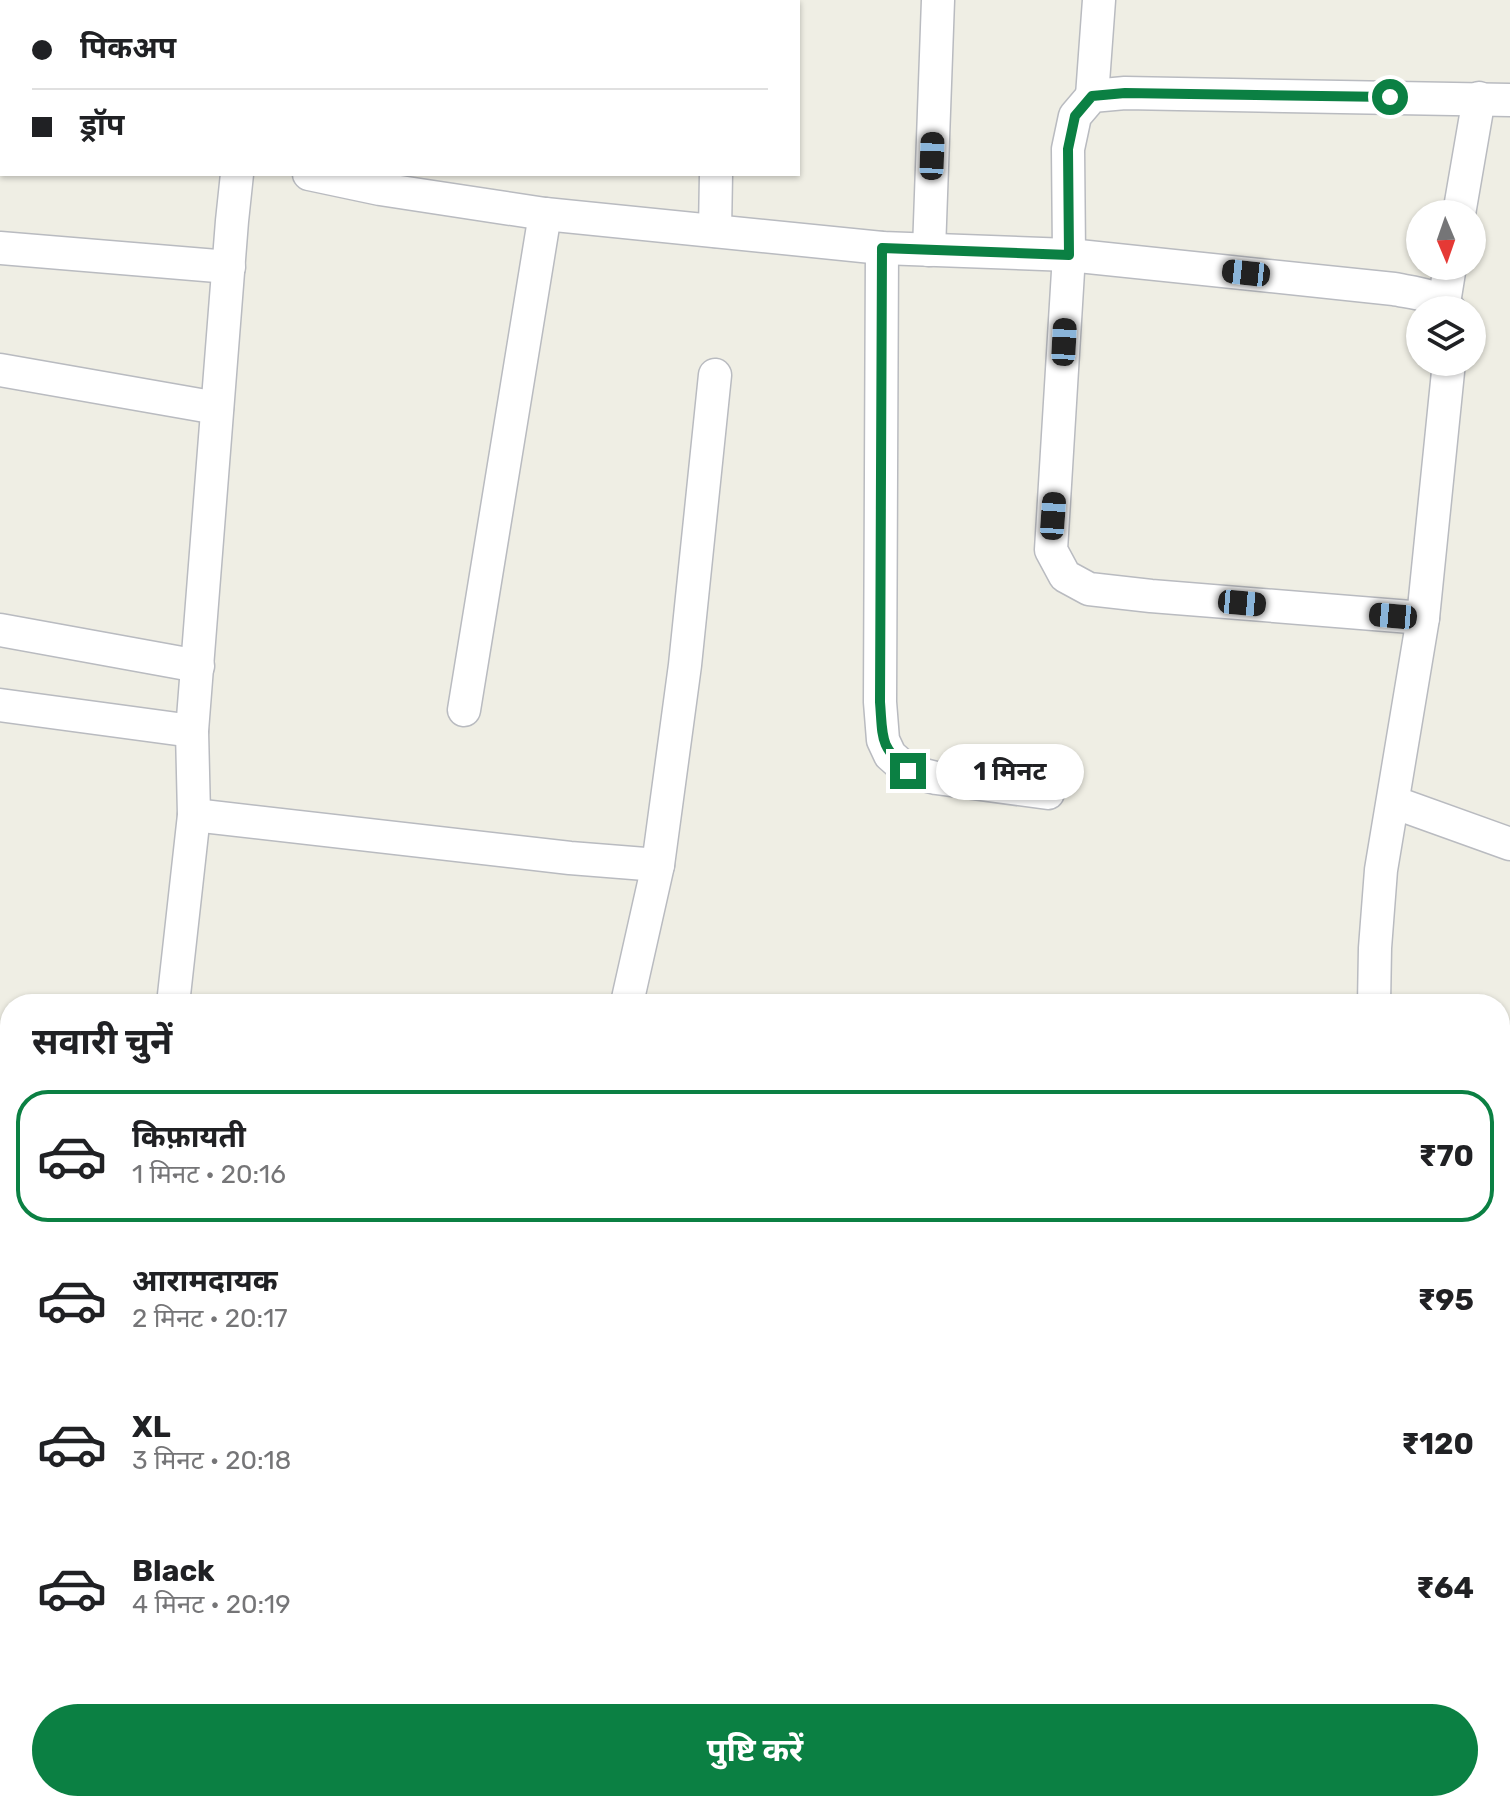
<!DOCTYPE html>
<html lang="hi">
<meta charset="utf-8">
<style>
:root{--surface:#fff;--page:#f6f6f6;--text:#202124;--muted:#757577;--line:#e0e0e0;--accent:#0b8043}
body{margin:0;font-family:Rubik,"Noto Sans Devanagari",sans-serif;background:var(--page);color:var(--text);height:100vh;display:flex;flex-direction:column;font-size:30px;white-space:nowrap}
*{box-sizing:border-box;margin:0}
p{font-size:26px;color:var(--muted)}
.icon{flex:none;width:44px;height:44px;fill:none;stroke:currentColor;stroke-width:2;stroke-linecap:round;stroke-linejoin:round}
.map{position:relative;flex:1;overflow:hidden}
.sheet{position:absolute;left:0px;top:994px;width:1510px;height:818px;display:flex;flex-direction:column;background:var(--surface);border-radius:32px 32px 0 0;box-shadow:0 2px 6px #0004}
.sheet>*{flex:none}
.banner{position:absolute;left:0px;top:0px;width:800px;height:176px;box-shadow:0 2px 6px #0004;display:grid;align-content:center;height:176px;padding:0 32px;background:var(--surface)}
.needle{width:52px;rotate:178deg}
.controls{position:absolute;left:1406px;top:200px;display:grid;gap:16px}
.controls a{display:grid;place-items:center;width:80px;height:80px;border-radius:50%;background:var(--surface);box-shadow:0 2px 6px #0004;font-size:40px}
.end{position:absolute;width:36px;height:36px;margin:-18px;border:10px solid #0b8043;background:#fff;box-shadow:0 0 0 4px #fff}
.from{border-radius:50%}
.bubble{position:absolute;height:56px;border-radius:28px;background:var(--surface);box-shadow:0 2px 6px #0004;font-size:26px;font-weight:700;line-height:56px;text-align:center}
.car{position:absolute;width:24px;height:48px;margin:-24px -12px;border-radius:10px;box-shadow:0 0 6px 2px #0007;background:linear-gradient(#222 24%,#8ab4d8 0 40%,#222 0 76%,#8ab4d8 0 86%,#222 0)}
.banner b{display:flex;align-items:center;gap:28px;height:76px;font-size:30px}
.banner b+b{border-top:2px solid var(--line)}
.banner i{width:20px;height:20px;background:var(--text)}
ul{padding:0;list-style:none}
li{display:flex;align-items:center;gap:24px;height:132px;margin:0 16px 12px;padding:0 16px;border:4px solid transparent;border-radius:32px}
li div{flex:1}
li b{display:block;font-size:30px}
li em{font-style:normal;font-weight:700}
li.selected{border-color:var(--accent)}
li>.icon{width:72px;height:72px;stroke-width:1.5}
h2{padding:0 32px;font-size:36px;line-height:96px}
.button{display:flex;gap:16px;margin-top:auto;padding:16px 32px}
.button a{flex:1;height:92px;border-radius:48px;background:var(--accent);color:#fff;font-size:32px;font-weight:700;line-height:92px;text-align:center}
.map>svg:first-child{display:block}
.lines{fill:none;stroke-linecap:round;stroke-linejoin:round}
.minor-casing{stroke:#b9bbc0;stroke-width:35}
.minor{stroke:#fff;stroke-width:32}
.route{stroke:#0b8043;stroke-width:10}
</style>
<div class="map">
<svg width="1510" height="1811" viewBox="0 0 1510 1811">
<rect width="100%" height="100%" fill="#efeee4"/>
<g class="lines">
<defs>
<g id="minor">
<polyline points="406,0 426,2"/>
<polyline points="291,2 291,0"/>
<polyline points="720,2 720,0"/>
<polyline points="1092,96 1099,0"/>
<path d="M309 174 380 189 545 214 882 248 1069 255 1394 289C1414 293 1437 294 1450 310"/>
<polyline points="1459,214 1479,98"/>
<polyline points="715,231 716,174"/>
<polyline points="0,248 229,267"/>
<polyline points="882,248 880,702 883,740 890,755 908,771 936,778 1048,793"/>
<polyline points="929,250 938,0"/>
<polyline points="1444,303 1450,266"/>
<polyline points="0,370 217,408"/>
<polyline points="1423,618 1151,596 1089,589 1065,576 1051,550 1069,255 1068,149 1075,116 1092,96 1125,93 1510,100"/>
<polyline points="0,630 198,666"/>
<polyline points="0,705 192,731"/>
<polyline points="464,710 545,214"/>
<polyline points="1393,802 1510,844"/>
<polyline points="194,815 570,858 658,865"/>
<polyline points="627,1003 658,865 685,665 715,375"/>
<polyline points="173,1004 194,815 192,731 232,221 237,174"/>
<polyline points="1374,1004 1375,948 1381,870 1423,618 1449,362"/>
<polyline points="0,1260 10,1260"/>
<polyline points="1500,1445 1510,1446"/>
<polyline points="0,1531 10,1533"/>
<polyline points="0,1763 10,1765"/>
<polyline points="1335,1807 1336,1802"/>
<polyline points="171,1811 172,1802"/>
</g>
</defs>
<use href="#minor" class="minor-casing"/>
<use href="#minor" class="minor"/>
</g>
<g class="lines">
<path class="route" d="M908 771C879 745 883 739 880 702L882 248 1069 255 1068 149 1075 116 1092 96 1125 93 1390 97"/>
</g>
</svg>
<div class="controls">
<a><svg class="needle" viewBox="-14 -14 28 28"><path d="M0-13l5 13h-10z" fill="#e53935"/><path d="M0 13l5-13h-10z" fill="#757577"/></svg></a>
<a><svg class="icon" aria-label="layers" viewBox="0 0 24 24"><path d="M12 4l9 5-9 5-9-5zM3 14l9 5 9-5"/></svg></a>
</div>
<i class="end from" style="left:1390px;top:97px"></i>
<i class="end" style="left:908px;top:771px"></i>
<div class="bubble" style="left:936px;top:744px;width:148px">1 मिनट</div>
<i class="car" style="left:932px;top:156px;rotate:2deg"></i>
<i class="car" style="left:1246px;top:273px;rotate:276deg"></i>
<i class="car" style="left:1064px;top:342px;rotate:3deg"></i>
<i class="car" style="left:1053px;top:516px;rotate:4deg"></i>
<i class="car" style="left:1242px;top:603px;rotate:95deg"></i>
<i class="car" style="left:1393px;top:616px;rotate:275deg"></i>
<div class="banner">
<b><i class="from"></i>पिकअप</b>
<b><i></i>ड्रॉप</b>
</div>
<section class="sheet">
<h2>सवारी चुनें</h2>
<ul>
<li class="selected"><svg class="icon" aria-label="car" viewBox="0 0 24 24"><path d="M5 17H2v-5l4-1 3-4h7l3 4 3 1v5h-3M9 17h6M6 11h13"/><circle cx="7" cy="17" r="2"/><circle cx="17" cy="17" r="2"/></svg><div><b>किफ़ायती</b><p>1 मिनट · 20:16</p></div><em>₹70</em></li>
<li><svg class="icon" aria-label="car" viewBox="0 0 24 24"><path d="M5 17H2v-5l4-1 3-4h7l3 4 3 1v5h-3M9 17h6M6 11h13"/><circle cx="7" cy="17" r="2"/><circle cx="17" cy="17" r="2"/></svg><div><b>आरामदायक</b><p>2 मिनट · 20:17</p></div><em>₹95</em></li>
<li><svg class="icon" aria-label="car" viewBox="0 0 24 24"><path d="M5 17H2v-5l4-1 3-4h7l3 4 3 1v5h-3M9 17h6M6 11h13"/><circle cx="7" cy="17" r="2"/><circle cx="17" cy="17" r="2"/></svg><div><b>XL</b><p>3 मिनट · 20:18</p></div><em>₹120</em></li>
<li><svg class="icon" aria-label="car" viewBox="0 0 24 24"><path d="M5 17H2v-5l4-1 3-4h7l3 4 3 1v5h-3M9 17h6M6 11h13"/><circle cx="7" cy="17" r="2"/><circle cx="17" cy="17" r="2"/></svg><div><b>Black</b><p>4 मिनट · 20:19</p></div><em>₹64</em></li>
</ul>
<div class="button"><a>पुष्टि करें</a></div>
</section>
</div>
